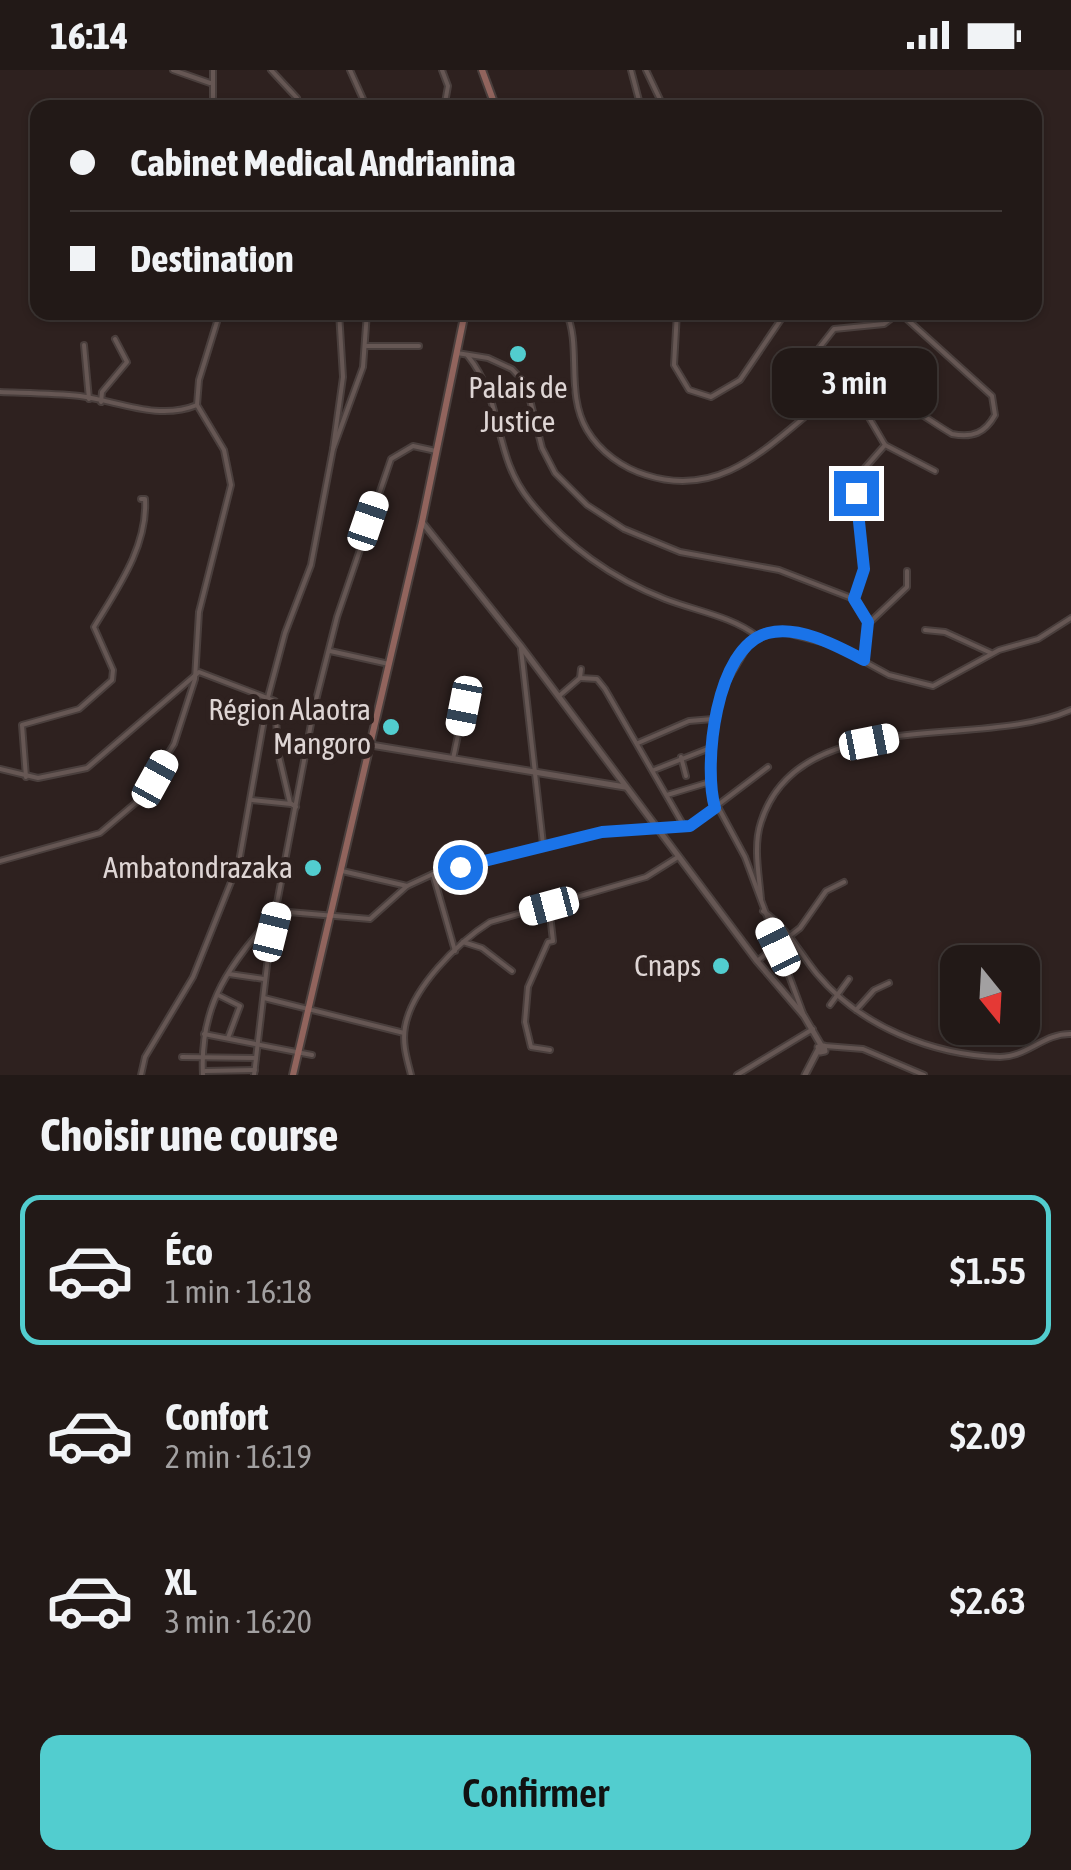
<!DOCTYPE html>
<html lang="fr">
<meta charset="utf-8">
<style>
:root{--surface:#221917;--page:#2e2624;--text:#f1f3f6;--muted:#a2a0a1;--line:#3f3836;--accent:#52cdcf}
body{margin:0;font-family:"Asap Condensed",sans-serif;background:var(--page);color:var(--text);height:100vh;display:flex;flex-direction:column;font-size:38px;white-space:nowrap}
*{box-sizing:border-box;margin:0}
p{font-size:32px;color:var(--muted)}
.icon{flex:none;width:55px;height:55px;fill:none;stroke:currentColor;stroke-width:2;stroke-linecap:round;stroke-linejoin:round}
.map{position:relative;height:1005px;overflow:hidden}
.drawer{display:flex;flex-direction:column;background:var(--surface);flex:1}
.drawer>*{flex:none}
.top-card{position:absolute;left:30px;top:30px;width:1012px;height:220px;border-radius:20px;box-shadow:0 2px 8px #0004,0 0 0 2px var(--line);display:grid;align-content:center;height:220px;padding:0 40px;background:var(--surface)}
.needle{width:65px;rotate:162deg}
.buttons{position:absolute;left:940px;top:875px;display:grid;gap:20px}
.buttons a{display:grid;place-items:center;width:100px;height:100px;border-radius:20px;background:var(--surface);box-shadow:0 2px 8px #0004,0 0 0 2px var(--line);font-size:50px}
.end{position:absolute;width:45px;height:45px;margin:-22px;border:12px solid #1a73e8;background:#fff;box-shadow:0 0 0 5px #fff}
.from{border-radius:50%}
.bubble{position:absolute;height:70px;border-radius:20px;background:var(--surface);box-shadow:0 2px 8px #0004,0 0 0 2px var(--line);font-size:32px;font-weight:600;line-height:70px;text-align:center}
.car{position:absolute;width:30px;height:60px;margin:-30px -15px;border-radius:12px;box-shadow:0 0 8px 2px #0007;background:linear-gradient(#fff 24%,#345 0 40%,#fff 0 76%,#345 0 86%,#fff 0)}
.top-card b{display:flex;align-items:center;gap:35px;height:95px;font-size:38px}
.top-card b+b{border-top:2px solid var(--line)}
.top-card i{width:25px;height:25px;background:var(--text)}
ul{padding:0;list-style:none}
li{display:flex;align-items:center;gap:30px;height:150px;margin:0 20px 15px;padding:0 20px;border:5px solid transparent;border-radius:20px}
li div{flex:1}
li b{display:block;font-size:38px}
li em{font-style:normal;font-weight:600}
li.on{border-color:var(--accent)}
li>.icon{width:90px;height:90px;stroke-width:1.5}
h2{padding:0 40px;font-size:45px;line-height:120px}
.action{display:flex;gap:20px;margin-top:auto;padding:20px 40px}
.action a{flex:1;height:115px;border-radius:20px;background:var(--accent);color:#111;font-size:40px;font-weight:600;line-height:115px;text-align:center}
.status{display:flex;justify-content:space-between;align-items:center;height:70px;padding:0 50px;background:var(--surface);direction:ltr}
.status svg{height:28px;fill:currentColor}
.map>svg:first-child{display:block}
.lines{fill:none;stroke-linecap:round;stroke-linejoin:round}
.minor-casing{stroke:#4a3f3d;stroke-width:8}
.tertiary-casing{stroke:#4a3f3d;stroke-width:9}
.secondary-casing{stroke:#4a3f3d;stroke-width:10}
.minor{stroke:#665754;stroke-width:4}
.tertiary{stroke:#665754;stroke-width:5}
.secondary{stroke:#91645d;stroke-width:6}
.route{stroke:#1a73e8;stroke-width:12}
.poi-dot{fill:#52cdcf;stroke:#2e211f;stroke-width:4}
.labels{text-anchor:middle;stroke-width:10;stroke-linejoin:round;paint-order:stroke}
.poi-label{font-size:30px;fill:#ded5d4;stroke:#2e211f;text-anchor:end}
</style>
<div class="status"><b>16:14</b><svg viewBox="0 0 49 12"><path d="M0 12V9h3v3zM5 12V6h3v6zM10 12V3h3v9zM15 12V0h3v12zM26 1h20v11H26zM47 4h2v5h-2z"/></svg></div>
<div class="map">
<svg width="1071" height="1005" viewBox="0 0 1071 1005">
<rect width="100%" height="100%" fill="#2e211f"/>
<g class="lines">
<defs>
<g id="minor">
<polyline points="173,0 210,13"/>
<polyline points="213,0 213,38"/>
<polyline points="271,0 297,28"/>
<polyline points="350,0 367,38"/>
<polyline points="442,0 448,16 444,38"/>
<polyline points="631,0 641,38"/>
<polyline points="646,0 664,38"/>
<path d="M566 242C582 276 565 323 587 360 600 382 623 398 646 405 714 427 758 386 807 345 821 333 832 319 851 317 884 314 924 348 952 364 973 368 985 363 995 345L992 326 899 242"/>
<polyline points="677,242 674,295 689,320 711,327 740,310 786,242"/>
<polyline points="84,275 89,329"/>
<polyline points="365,276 419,276"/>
<polyline points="457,283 488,288 512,299 526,314 542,378 555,403 587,435 624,459 680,482 779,500 854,529 868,552 864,590"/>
<path d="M468 286C505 332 492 385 530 431 565 475 613 509 665 529 696 541 731 546 757 566"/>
<polyline points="802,300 834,259 884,254 900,242"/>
<path d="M0 322C26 323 54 323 80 326 118 331 158 351 197 335"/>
<polyline points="101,332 102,322 127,292 115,269"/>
<polyline points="885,375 935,401"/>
<polyline points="333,379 343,307 339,242"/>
<polyline points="854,529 864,499 856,408 885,375 854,322 858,289"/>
<polyline points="868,554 907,517 907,501"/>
<polyline points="925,560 945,562 991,583"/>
<polyline points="521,579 543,774"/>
<polyline points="330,581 389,594"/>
<polyline points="580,608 597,609 605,619 684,756"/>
<polyline points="559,626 580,608 581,599"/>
<polyline points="638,673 689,651 713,649"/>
<polyline points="681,687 686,706"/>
<polyline points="453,689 464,636"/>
<polyline points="0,699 38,708 87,698 199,602 275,631 278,682 290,733 296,737"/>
<polyline points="654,700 710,678"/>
<path d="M26 707 22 655 79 639 112 610 113 600 94 557C117 519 148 476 145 429H141"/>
<polyline points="667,725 710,712"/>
<polyline points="252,730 291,734"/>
<polyline points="0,791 100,763 139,730 174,674 195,609 199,542 231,415 224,380 197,335 199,310 220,242"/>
<polyline points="342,801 407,816 433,804 601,762 690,756 768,697"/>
<polyline points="433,804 455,881"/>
<path d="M761 829C759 804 753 776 761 752 799 632 980 681 1071 640"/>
<polyline points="549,836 553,871 548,872 528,917 525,952 531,977 550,980"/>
<path d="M763 841C788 858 799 882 817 904 860 956 932 985 1000 987 1027 987 1044 963 1071 964"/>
<polyline points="463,872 482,878 512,901"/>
<polyline points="757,891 800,858 826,821 844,812"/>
<polyline points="229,904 264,909"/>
<polyline points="218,925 240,936 228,968"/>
<polyline points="264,928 404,963"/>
<polyline points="830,935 849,909"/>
<polyline points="856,940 874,920 889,913"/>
<polyline points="804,946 745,787 711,724 714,650 727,611 751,571 779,561 834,575 889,605 933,616 999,580 1038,569 1071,548"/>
<polyline points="204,964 312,985"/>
<polyline points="825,976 863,979 924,1005"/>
<polyline points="182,987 256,988"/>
<polyline points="205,1001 255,1000"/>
<polyline points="141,1005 145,987 193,907 239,792 268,627 285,563 311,495 333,379 363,297 367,242"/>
<path d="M203 1005C199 933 231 893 277 841L370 849 407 816"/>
<polyline points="254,1005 270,870 314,638 337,547 391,389 413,376 436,381"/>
<path d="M411 1005C407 989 402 974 405 957 412 918 457 873 490 852L646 807 678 787"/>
<polyline points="737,1005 813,959"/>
</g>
<g id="tertiary">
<polyline points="422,452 520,575 757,891 804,946 821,975"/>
<polyline points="371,675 625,717"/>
<polygon points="824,976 825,981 820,982 818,977"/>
<polyline points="805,1005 818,980"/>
</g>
<g id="secondary">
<polyline points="482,0 496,38"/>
<polyline points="293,1005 422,452 465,242"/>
</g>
</defs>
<use href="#minor" class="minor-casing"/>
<use href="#tertiary" class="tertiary-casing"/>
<use href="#secondary" class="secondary-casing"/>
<use href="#minor" class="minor"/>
<use href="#tertiary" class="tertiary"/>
<use href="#secondary" class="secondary"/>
</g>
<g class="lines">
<path class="route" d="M460 797 602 762 690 756 715 738C703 696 715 576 768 563 799 555 837 576 864 590L868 552 854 529 864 499 856 423"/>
</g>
<g class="poi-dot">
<circle cx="518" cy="284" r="10"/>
<circle cx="391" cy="657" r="10"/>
<circle cx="313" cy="798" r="10"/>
<circle cx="721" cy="896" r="10"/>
</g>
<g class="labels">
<g class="poi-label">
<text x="518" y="328" text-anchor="middle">Palais de<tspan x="518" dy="34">Justice</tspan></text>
<text x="371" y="650">Région Alaotra<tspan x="371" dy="34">Mangoro</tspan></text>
<text x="293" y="808">Ambatondrazaka</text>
<text x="701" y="906">Cnaps</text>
</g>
</g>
</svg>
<div class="buttons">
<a><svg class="needle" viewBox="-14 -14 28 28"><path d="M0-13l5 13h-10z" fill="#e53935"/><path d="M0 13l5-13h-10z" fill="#a2a0a1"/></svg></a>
</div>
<i class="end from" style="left:460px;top:797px"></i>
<i class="end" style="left:856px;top:423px"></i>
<div class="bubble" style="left:772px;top:278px;width:165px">3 min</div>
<i class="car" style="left:368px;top:451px;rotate:19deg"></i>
<i class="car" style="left:464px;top:636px;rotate:191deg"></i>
<i class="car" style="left:869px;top:672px;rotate:79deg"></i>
<i class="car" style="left:155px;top:709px;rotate:29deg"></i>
<i class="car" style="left:549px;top:836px;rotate:255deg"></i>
<i class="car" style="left:272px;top:862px;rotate:14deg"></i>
<i class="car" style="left:778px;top:877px;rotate:334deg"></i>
<div class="top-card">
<b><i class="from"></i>Cabinet Medical Andrianina</b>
<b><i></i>Destination</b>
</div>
</div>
<section class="drawer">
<h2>Choisir une course</h2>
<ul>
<li class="on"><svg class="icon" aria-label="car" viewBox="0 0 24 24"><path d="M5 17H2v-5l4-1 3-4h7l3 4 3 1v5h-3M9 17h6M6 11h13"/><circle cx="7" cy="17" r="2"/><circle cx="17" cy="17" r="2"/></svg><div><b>Éco</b><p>1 min · 16:18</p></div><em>$1.55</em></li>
<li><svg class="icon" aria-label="car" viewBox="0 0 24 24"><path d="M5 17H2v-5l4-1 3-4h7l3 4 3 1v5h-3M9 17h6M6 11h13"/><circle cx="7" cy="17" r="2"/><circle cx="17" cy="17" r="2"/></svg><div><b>Confort</b><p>2 min · 16:19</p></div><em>$2.09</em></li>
<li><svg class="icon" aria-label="car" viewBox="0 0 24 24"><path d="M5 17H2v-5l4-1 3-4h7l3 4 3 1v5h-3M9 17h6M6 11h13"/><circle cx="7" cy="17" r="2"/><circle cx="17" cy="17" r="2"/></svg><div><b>XL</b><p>3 min · 16:20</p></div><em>$2.63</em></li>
</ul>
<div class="action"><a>Confirmer</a></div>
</section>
